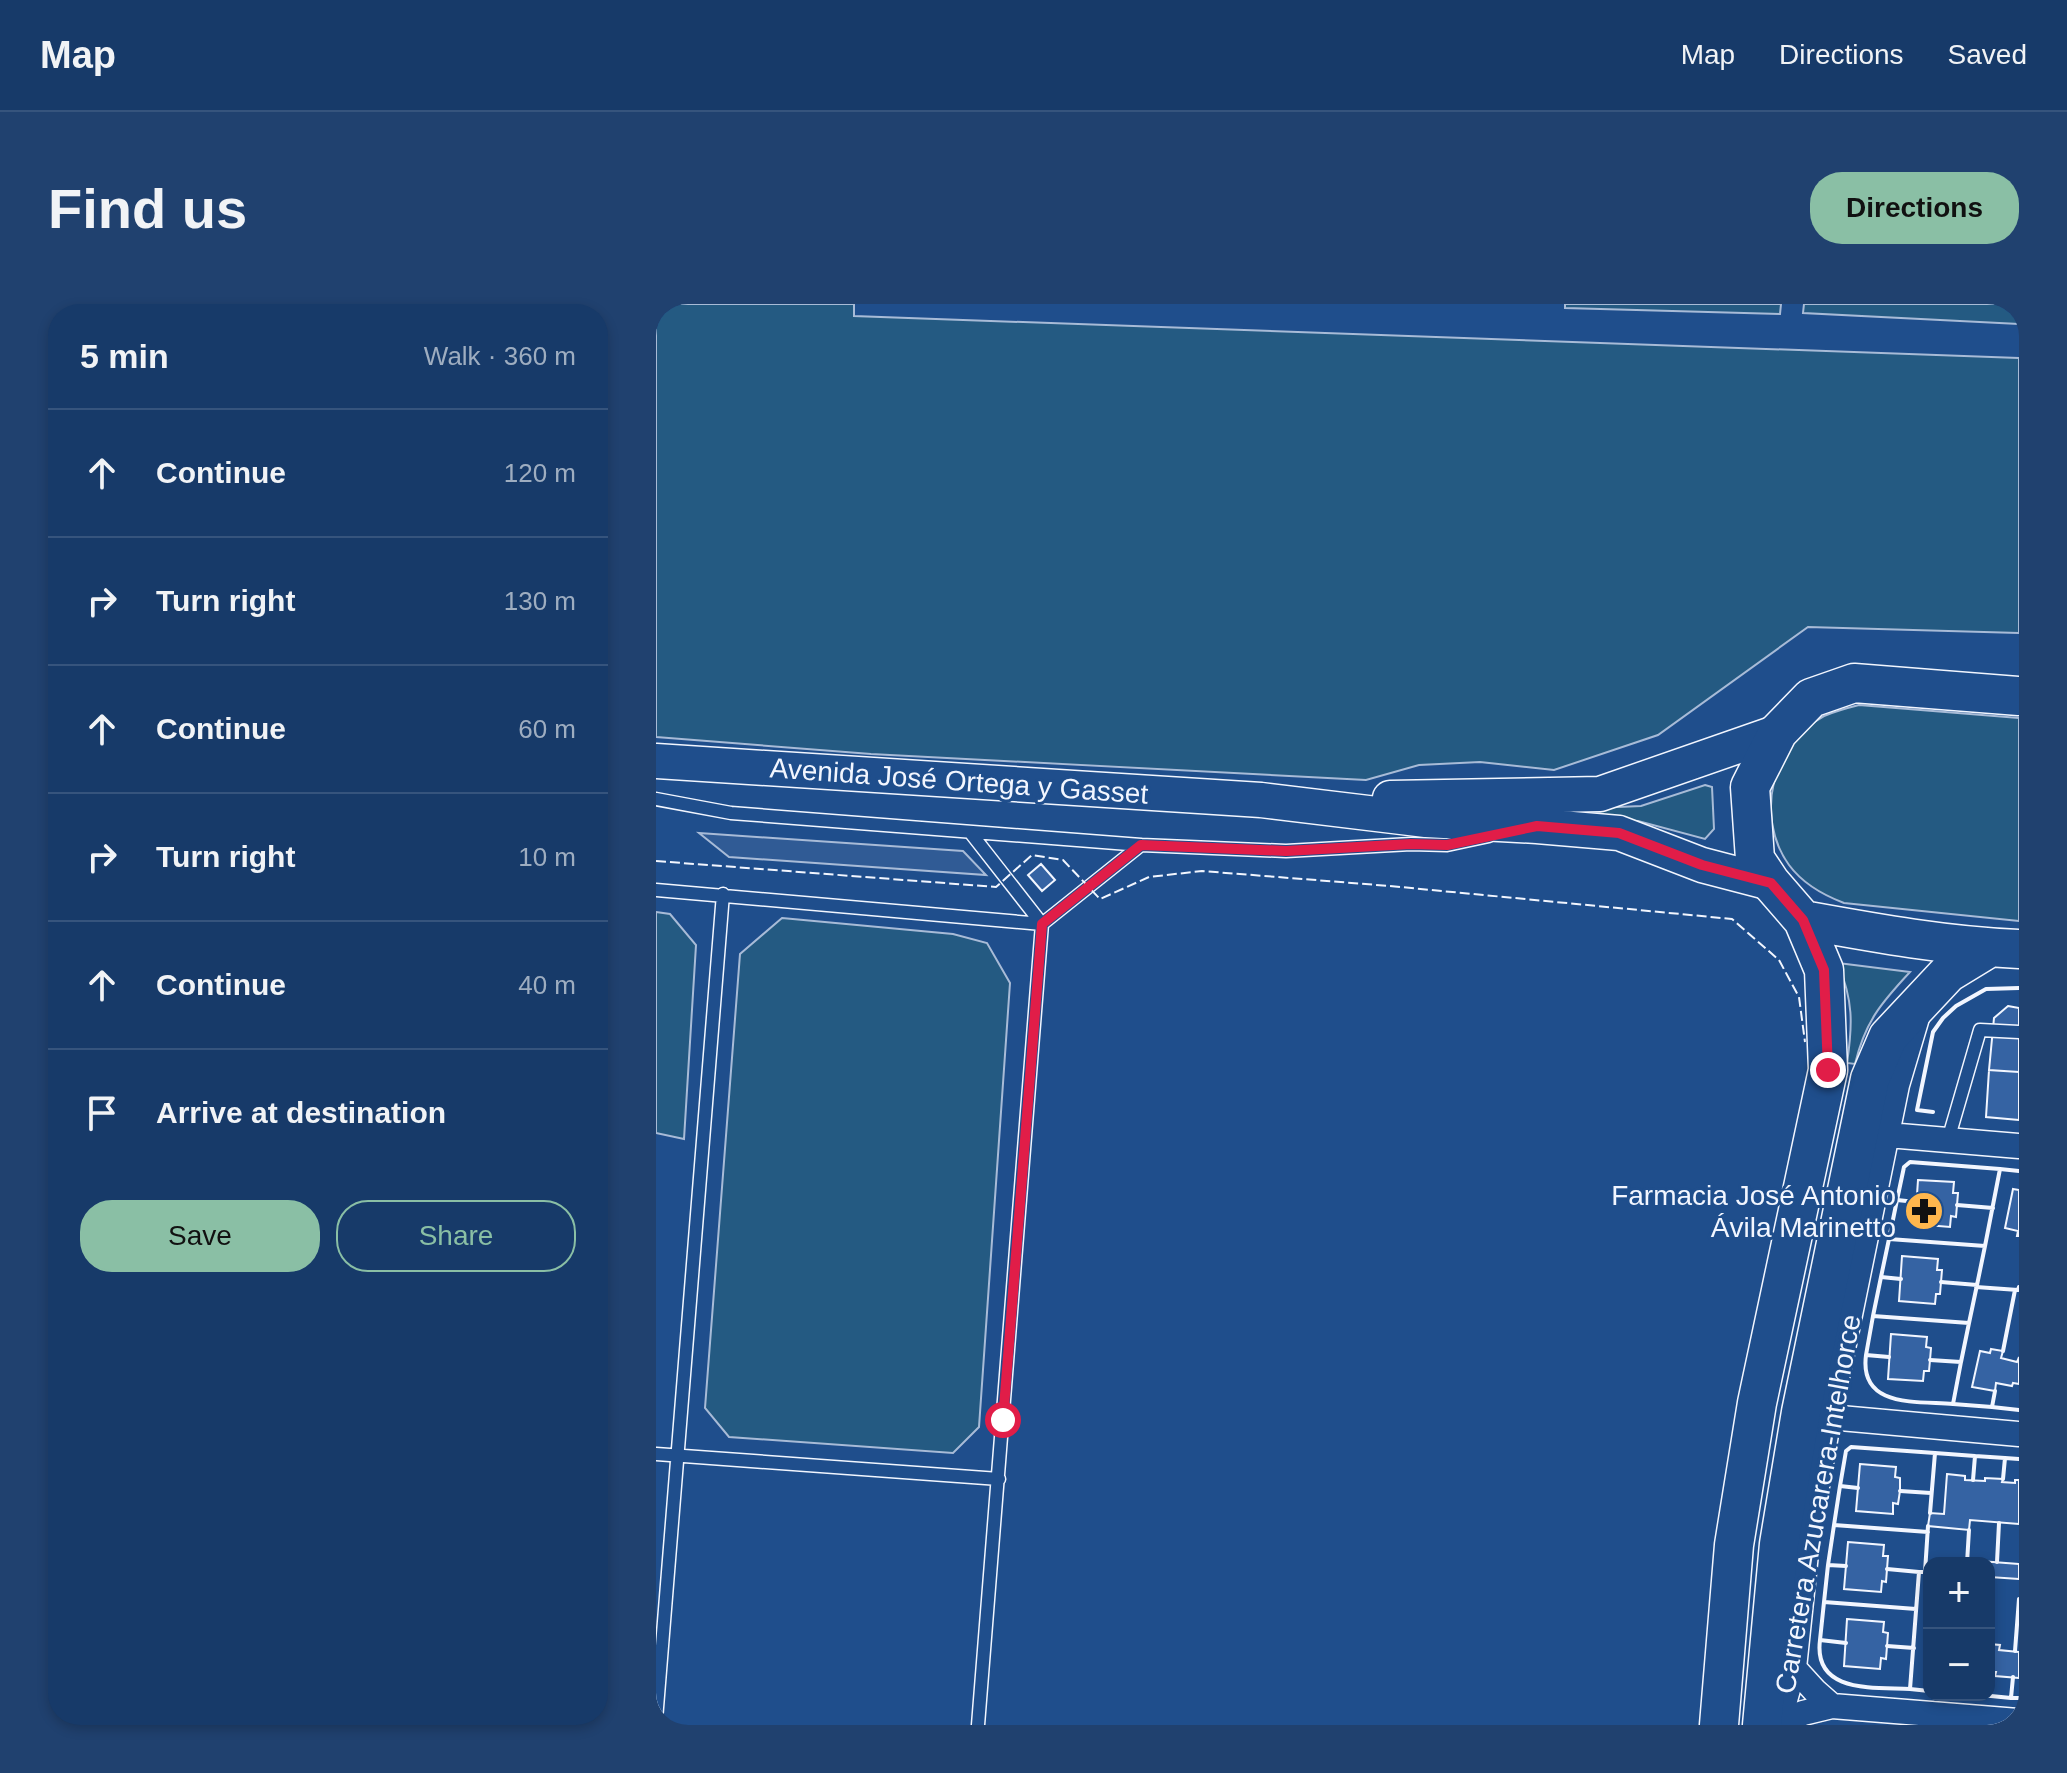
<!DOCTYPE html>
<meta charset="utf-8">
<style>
body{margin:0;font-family:Arial,sans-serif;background:#20416f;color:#f1f3f6}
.controls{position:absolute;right:24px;bottom:24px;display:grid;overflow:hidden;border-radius:16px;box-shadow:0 4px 12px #0003}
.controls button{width:72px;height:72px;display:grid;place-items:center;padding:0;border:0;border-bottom:2px solid #36547d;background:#173a69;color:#f1f3f6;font:40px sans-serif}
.stop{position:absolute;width:24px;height:24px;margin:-18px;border:6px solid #e11d48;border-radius:50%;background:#fff}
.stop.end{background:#e11d48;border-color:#fff;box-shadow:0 2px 8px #0008}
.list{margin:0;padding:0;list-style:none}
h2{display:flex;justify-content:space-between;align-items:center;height:104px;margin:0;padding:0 32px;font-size:34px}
h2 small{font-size:26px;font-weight:400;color:#9eadc0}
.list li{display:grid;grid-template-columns:52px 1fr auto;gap:24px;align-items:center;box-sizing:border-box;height:128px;padding:0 32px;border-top:2px solid #36547d}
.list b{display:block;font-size:30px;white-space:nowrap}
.list em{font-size:26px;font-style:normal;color:#9eadc0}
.actions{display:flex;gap:16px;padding:24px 32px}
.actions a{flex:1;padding:18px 0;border:2px solid #8abfa5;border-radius:32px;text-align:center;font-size:28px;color:#8abfa5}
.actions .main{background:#8abfa5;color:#111}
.icon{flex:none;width:44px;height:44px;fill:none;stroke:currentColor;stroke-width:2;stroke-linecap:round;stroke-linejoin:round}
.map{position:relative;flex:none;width:1363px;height:1421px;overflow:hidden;border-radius:32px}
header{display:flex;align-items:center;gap:48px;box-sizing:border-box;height:112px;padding:0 40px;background:#173a69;border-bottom:2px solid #36547d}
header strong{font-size:38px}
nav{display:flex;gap:44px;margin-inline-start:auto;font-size:28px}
.intro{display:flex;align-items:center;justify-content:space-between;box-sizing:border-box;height:192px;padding:0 48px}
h1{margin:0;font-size:56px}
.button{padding:20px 36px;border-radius:32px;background:#8abfa5;color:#111;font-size:28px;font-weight:700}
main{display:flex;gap:48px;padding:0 48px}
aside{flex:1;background:#173a69;border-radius:32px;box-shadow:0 4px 12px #0003}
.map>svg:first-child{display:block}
.green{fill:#245a82;stroke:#a8bbd7;stroke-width:2}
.parking{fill:#305b95;stroke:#a8bbd7;stroke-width:2}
.building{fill:#3563a3;stroke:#f2f6ff;stroke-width:2}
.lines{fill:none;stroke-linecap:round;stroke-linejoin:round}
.service-casing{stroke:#f2f6ff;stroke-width:15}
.minor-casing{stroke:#f2f6ff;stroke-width:27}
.secondary-casing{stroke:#f2f6ff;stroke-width:37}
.primary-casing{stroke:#f2f6ff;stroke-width:41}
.service{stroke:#1f4e8c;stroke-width:12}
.minor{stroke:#1f4e8c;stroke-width:24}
.secondary{stroke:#1f4e8c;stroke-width:34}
.primary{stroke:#1f4e8c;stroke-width:38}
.fence{stroke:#f2f6ff;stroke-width:2;stroke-dasharray:10 4;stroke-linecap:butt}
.wall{stroke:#f2f6ff;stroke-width:4}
.route{stroke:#e11d48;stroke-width:10}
.labels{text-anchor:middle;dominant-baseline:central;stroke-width:6;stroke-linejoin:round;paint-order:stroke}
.street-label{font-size:28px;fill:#f2f6ff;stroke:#1f4e8c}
.poi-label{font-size:28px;fill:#f2f6ff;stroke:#1f4e8c;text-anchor:end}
</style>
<header>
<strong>Map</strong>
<nav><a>Map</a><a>Directions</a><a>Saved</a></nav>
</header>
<div class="intro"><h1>Find us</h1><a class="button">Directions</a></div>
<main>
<aside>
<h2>5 min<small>Walk · 360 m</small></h2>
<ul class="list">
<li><svg class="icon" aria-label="ahead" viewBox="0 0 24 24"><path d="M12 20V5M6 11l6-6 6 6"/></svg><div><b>Continue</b></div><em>120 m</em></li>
<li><svg class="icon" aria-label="right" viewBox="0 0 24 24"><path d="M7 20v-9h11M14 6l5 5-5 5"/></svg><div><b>Turn right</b></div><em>130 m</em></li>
<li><svg class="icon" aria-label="ahead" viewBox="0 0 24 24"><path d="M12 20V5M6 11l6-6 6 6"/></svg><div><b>Continue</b></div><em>60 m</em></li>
<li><svg class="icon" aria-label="right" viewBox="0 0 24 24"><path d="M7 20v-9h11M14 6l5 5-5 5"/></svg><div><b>Turn right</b></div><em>10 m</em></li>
<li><svg class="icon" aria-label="ahead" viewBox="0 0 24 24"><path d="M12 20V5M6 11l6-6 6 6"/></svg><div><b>Continue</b></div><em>40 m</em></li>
<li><svg class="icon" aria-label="arrive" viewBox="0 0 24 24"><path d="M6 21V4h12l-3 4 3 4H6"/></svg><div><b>Arrive at destination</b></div></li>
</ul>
<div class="actions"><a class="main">Save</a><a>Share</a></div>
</aside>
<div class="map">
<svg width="1363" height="1421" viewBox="0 0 1363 1421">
<rect width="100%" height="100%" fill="#1f4e8c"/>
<path class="green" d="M0 0H198V12L1363 54V329L1152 323 1002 431 898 466 824 458 763 461 710 476 215 450 0 433Z
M909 0H1125L1124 10 909 4Z
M1148 0H1363V20L1147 9Z
M1203 401 1363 414V617L1188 599C1167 591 1147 580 1133 561 1098 512 1116 440 1168 412 1180 407 1191 404 1203 401Z
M1049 481 1056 483 1058 525 1049 535 982 517 915 514 804 504 916 505 985 502Z
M0 608 14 610 40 641 28 835 0 829Z
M126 614 297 630 331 639 354 679 323 1123 297 1149 73 1133 49 1104 84 650Z
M1182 659 1254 668C1225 699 1209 718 1199 760L1191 759C1197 719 1197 697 1182 659Z"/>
<path class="parking" d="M43 529 307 547 330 571 73 553Z"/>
<path class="building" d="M385 560 399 576 386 587 372 571Z
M1352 702 1363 704V768L1333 766 1338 714Z
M1333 766 1363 768V816L1330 813Z
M1262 876 1298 878 1297 889H1302L1300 913 1295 912 1294 923 1259 920Z
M1357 885 1363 886V932H1361L1362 927 1349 924Z
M1246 952 1282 955 1281 966H1286L1284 990H1280L1279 1000 1243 997Z
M1235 1030 1271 1033 1270 1043 1275 1044 1274 1056 1273 1067H1268L1267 1077 1232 1075Z
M1335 1045 1347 1047 1345 1054 1361 1058 1363 1053V1080L1357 1079 1356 1082 1340 1079 1339 1087 1316 1083 1324 1047 1334 1049Z
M1204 1160 1240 1163 1239 1173 1244 1174V1187L1242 1200 1237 1199V1210L1200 1207Z
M1291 1170 1309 1172V1176L1329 1177V1174L1347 1175 1346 1178 1359 1179V1176H1363V1220L1314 1216 1313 1226 1272 1222 1274 1209 1288 1210Z
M1192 1238 1228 1241 1227 1252H1232L1230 1278 1226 1277 1225 1288 1188 1285Z
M1324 1257 1363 1260V1275L1334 1273 1333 1283V1259H1323Z
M1191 1315 1228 1318 1227 1328 1232 1329 1230 1355 1225 1354 1224 1365 1188 1362Z
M1333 1340 1344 1341 1343 1346 1363 1348V1374L1339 1372 1340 1368H1333Z"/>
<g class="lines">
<defs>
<path id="service" d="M0 495 75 509 485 541 630 547 755 540 791 541 833 532
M314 528 386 620 485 541
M0 586 386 620 322 1421
M1292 836 1324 726 1363 728
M0 1150 343 1175
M0 1416 67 590"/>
<path id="minor" d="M1232 831 1363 842
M1173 1113 1363 1130
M1138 1364 1159 1387 1176 1402
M1122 1421 1138 1364 1151 1240 1173 1113 1241 781 1263 707
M1124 1421 1147 1409 1176 1402 1363 1417"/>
<path id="secondary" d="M0 457 605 496 770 516 881 522 963 529 1046 561 1115 579
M734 494 944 490 1122 428"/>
<path id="primary" d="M1147 616C1219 629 1290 642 1363 645
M1063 1421 1078 1241 1101 1099 1172 766 1168 666 1147 616 1115 579 1099 555 1094 483 1122 428 1155 394 1198 379 1363 392
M1106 1421 1123 1240 1145 1108 1214 775 1232 733 1292 669 1333 644"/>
</defs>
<use href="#service" class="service-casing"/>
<use href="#minor" class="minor-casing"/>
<use href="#secondary" class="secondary-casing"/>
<use href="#primary" class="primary-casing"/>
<use href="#service" class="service"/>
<use href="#minor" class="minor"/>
<use href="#secondary" class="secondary"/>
<use href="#primary" class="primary"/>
<path class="fence" d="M0 557 340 583 376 551 407 556 444 595 493 573 546 567 734 582 1076 615 1123 656 1143 693 1149 738"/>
<path class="wall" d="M1277 808 1261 806 1277 728 1287 714 1300 702 1330 685 1363 684
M1344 865 1363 867
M1241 896 1248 863 1254 858 1344 865 1329 942 1233 935 1241 896 1260 898
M1301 901 1337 904
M1225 973 1233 935
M1245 975 1225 973 1217 1012 1313 1019 1321 981
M1285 978 1321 981 1329 942
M1320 983 1362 986 1363 983
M1217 1012 1210 1051 1233 1053
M1347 1047 1359 986
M1210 1051C1203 1104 1260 1097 1297 1100L1305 1058 1274 1056
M1305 1058 1313 1019
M1297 1100 1336 1103 1339 1087
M1336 1103 1363 1106
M1319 1152 1349 1154 1347 1175
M1349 1154 1363 1155
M1184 1182 1178 1221 1272 1228
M1202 1184 1184 1182 1190 1147 1195 1143 1279 1149
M1244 1187 1275 1189
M1274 1209 1279 1149 1319 1152 1317 1176
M1272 1222 1269 1268 1273 1269
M1341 1258 1343 1219
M1311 1259 1313 1226
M1172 1261 1178 1221
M1190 1262 1172 1261 1168 1298 1260 1305
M1231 1265 1263 1268
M1269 1268H1263L1254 1385 1273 1387
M1168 1298 1164 1336 1190 1339
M1164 1336C1157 1390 1219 1383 1254 1385
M1231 1342 1258 1344
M1359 1347 1363 1295
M1357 1373 1355 1394H1363
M1325 1391 1355 1394"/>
</g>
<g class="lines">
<path class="route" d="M347 1116 386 620 485 541 630 547 755 540 791 541 881 522 963 529 1046 561 1115 579 1147 616 1168 666 1172 766"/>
</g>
<defs>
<symbol id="pharmacy-disc" viewBox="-11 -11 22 22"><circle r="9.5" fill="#ffb74d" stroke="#1f4e8c"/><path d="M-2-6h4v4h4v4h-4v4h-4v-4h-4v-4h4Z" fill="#111"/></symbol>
</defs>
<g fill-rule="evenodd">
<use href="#pharmacy-disc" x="1246" y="885" width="44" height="44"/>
</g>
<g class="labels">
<g class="street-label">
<text transform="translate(303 477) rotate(4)">Avenida José Ortega y Gasset</text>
<text transform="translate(1162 1200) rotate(-80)">Carretera Azucarera-Intelhorce</text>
</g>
<g class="poi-label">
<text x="1240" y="891">Farmacia José Antonio<tspan x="1240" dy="32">Ávila Marinetto</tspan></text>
</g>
</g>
</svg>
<div class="controls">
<button>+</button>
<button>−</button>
</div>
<div class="stop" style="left:347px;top:1116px"></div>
<div class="stop end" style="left:1172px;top:766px"></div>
</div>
</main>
